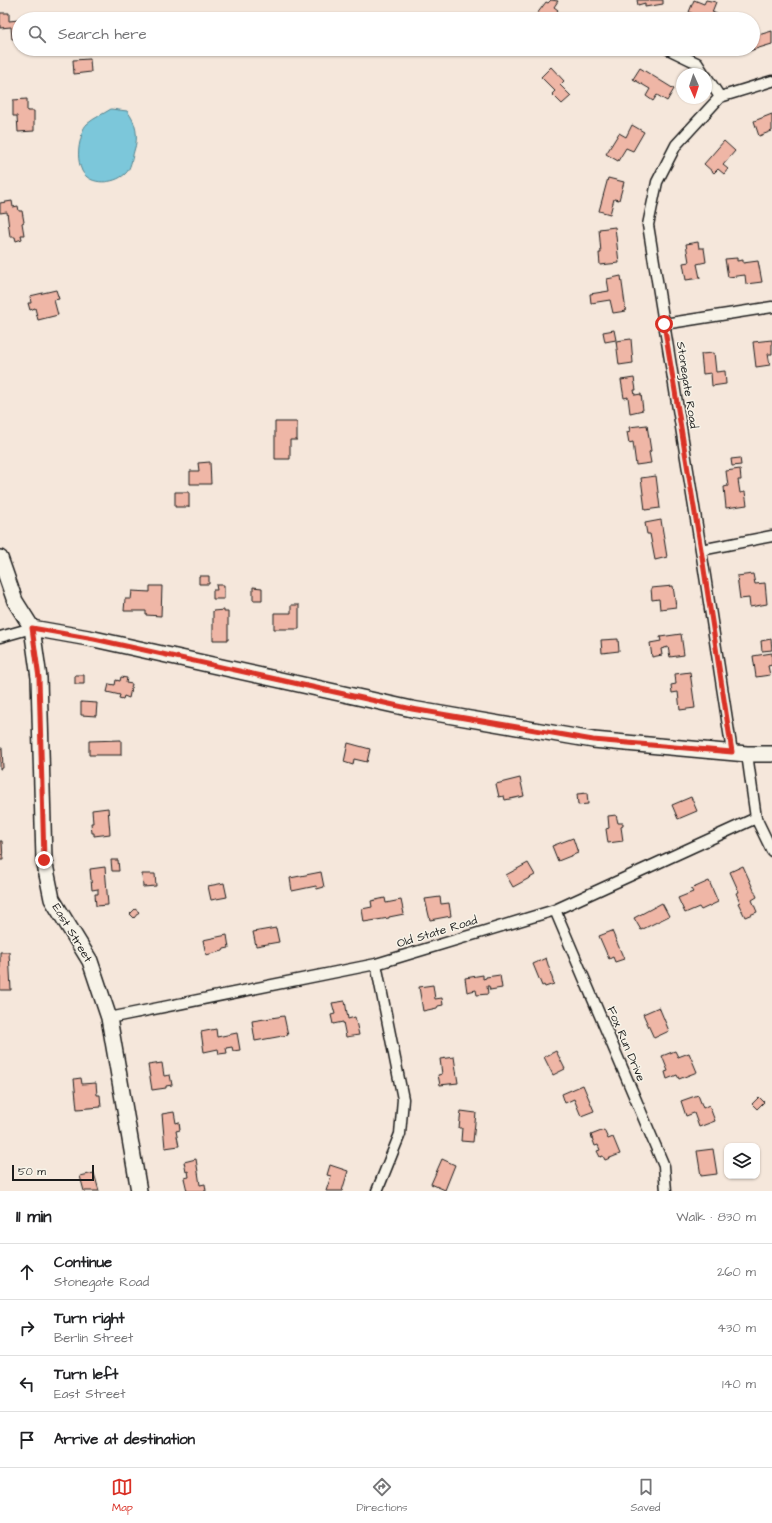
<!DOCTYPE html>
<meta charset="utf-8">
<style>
body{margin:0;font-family:"Architects Daughter",sans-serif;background:#f2f2f2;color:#202124}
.controls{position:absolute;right:12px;bottom:12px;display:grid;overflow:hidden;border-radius:8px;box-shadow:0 1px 3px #0004}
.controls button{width:36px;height:36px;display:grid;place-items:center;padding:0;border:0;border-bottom:1px solid #e0e0e0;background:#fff;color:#202124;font:20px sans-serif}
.compass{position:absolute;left:676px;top:68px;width:36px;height:36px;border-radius:50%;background:#fff;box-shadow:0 1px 3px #0004;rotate:177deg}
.scale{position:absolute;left:12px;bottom:10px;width:82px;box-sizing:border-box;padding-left:4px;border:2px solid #1c1c1c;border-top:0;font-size:11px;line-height:14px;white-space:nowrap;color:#1c1c1c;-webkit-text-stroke:3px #f7f3e8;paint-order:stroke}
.stop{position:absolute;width:12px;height:12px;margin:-9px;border:3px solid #d93025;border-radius:50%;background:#fff}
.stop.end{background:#d93025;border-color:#fff;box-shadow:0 1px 4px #0008}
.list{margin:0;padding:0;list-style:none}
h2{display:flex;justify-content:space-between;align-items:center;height:52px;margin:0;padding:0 16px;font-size:17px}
h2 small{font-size:13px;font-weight:400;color:#757577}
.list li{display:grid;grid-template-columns:26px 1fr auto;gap:12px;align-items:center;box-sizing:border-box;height:56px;padding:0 16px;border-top:1px solid #e0e0e0}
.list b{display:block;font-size:15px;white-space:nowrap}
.list p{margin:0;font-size:13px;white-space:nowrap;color:#757577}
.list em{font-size:13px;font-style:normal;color:#757577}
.icon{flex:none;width:22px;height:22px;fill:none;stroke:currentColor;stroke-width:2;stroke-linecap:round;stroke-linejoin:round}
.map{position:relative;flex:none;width:772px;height:1191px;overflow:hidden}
.search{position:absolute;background:#fff;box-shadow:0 1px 3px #0004;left:12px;right:12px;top:12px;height:44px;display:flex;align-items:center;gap:10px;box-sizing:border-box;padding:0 14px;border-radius:22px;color:#757577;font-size:15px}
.sheet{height:276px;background:#fff}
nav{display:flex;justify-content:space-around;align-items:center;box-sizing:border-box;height:56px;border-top:1px solid #e0e0e0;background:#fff;font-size:11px;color:#757577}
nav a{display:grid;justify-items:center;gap:2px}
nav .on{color:#d93025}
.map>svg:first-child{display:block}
.water{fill:#7bc7da;stroke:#55838e}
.building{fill:#efb6a6;stroke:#1c1c1c}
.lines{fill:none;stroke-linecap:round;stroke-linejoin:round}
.street-casing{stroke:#1c1c1c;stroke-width:13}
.secondary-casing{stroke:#1c1c1c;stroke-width:18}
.street{stroke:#f7f3e8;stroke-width:10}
.secondary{stroke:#f7f3e8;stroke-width:15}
.route{stroke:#d93025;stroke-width:5}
.labels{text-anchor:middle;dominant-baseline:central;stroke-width:3;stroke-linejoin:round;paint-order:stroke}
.street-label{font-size:12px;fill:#1c1c1c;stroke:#f7f3e8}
</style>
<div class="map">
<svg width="772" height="1191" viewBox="0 0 772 1191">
<rect width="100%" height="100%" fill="#f5e7db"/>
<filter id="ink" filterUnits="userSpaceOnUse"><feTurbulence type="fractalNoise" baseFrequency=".025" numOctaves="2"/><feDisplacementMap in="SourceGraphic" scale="8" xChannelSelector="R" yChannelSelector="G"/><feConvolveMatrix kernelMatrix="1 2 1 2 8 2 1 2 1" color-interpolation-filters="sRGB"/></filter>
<g filter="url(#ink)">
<path class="water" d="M111 109 127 111C136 122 139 137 134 151 132 158 131 169 125 174 114 184 90 186 82 171 77 160 78 148 81 138 82 133 83 128 87 124 94 118 103 114 111 109Z"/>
<path class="building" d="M551 0 558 1 554 7 558 10 552 19H533L546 2 548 3Z
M637 0H663V4L645 7V3L638 5Z
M694 0 704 4 706 0 716 2 712 12 729 19H706L689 12Z
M0 13H9V21L19 20V38L12 39 11 27 0 28Z
M753 30 755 36 772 31V44L749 51V49H753Z
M90 59 91 72 74 74 73 60Z
M551 67 564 81 560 85 571 96 562 104 552 94 555 91 541 77Z
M640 68 674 89 667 101 657 95 653 101 646 96 650 89 633 79Z
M27 99V111H34V131L18 132 17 116H13V100Z
M772 114V131L759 136 754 121Z
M632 125 644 132 633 151 626 148 618 161 606 154 619 133 626 137Z
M724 141 735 151 723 165 728 169 724 174 718 169 714 173 704 164Z
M608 178 624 182 619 200 614 199 610 214 599 211Z
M12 201 13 207 18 206 19 211H22L24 222 22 223 24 235H21L22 239 16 241 15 237H10L7 212 0 213V203Z
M615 227 619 263 600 265 599 253H601L599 229Z
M698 242 699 248H704L706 262 697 264 700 278 686 280 683 263 689 262 686 244Z
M737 258V261L743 260V263L758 261 762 282 746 284 745 275 728 277 725 259Z
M621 276 626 311 613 313 610 300 591 303 590 294 609 291 607 279Z
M56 290 59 299 54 300 58 315 38 320 35 308 30 310 28 303H31L30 296Z
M614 330 616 340 605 342 603 332Z
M631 339 633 363 619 365 616 341Z
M772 340V354H768L770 365 756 367 753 342Z
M714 353 716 372 725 371 726 384 712 386 711 373 703 374 701 354Z
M634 378 636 390H634L635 395 641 394 643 410 630 413 628 397 624 398 621 380Z
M275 422H297V440H290V459H275Z
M647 425 651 451 649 452 651 463 636 465 633 442 629 443 627 432 630 431 629 427Z
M740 458 741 465 732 466 731 459Z
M210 462 211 484H190V471H199L198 463Z
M740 469 741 480H738L740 493 745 492 747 505 726 508 724 487 728 486 726 471Z
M656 476 660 508 645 510 641 478Z
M175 492H189V507H175Z
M661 520 667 557 655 560 650 534H647L645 523Z
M753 574 755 584 765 583 767 604 750 607 749 598 740 599 737 576Z
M199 576H209V584H199Z
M216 585H224V599H213V590H217Z
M150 586H162L161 616 146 615V611H124L125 599H131L132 591 150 592Z
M673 586 676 607 660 609 659 599 652 600 651 588Z
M253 587 262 588V600H253Z
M291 605H299V629H274V613H291Z
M224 610V612H228V640H213V611Z
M681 634 684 655 670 657 668 647 661 649 662 655 652 657 650 643 661 641 660 637Z
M618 639 619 651 602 653 601 640Z
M771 639 772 650 762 651 761 641Z
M772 653V665L768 666 770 675 756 677 753 656Z
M690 672 695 708 680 710 678 692 672 693 671 685 676 684 675 674Z
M75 675H84V684H75Z
M121 677 127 678 126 683 132 684 129 698 124 696 123 699 119 698 120 695 107 692 109 684 115 685 116 680 120 681Z
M81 702 97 703 96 716 81 715Z
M121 740V755H89V741Z
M348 743 370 749 367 762 354 759 353 765 344 762Z
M0 748H2L3 768 0 769Z
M520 778 524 796 505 800 504 796 499 797 496 784Z
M587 793 588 804 578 805 577 794Z
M691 797 697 811 678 819 672 805Z
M108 808 110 834 94 836V833H92L91 823H93L92 810Z
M616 815 618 823H623V826L621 827 623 841 608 843 606 829 609 828 608 816Z
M573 838 578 853 558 861 552 846Z
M0 841H2L3 860H0Z
M111 860H118L119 871H112Z
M528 863 535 875 513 887 506 875Z
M743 866 757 897 752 900 757 912 745 917 738 903 740 902 736 893 739 892 730 872Z
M105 867 108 905 96 906 95 894H98V889L92 890 90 869Z
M321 872 324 887 317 889 316 886 292 891 290 878Z
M142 874H155L156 886 143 887Z
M709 881 718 902 701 910 699 907 685 913 678 898 693 892 691 889Z
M224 883 227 897 211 900 208 886Z
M440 897 441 904 449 903 451 916 430 920 425 899Z
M385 898 386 903 401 900 404 914 389 917V918L364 922 362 909 372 907 371 901Z
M662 903 669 916 641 930 634 918Z
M135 909 139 912 134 918 130 914Z
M276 928 279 942 256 946 253 932Z
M612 931 624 959 615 962 613 957 609 959 599 936Z
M227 935 229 948 224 949 223 951 206 955 203 940Z
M0 952H9L11 990H0Z
M546 958 554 984 545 987 544 985 542 986 533 964Z
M483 975V979L486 978V977L500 975 502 988 490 990 489 986H487L488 994 477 995 476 990 467 992 465 978Z
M433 985 435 999 442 998 443 1005 438 1006 437 1008 423 1011 419 987Z
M345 1001 348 1019 355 1017 359 1035 346 1037 343 1022 333 1024 331 1015 335 1014 332 1003Z
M659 1007 669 1031 654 1038 643 1014Z
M284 1016 288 1035 255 1041 252 1021Z
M216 1029 217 1037 237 1033 240 1050 233 1051 232 1047 226 1048 227 1053 219 1054 218 1049 204 1052 201 1032Z
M556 1051 565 1069 553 1075 544 1057Z
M675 1051 678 1057 689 1053 697 1072 679 1079 677 1075 667 1079 665 1072 668 1071 662 1056Z
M454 1057 458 1083 440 1085 438 1075 442 1074 440 1059Z
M162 1063 164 1076 170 1075 172 1085 166 1086V1088L152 1090 148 1065Z
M81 1078 82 1084 96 1083 97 1095H100L101 1107 77 1109 74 1079Z
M583 1085 594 1111 581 1116 574 1099 565 1103 562 1094Z
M698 1095 703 1108 709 1105 715 1121 699 1127 694 1113 686 1116 681 1101Z
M759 1097 764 1102 757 1109 752 1104Z
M461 1111 476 1113 473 1142 461 1141 462 1128H459Z
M174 1112 176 1123 179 1122 180 1130 176 1131 179 1146 165 1148 162 1114Z
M604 1130 608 1139 613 1137 620 1154 605 1160 603 1156 600 1157 597 1151 600 1150 598 1145 595 1146 591 1135Z
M713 1149 717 1174 701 1176 697 1151Z
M196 1159 200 1185 205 1184 206 1191H187L184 1178 189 1177 188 1171 186 1172 184 1162Z
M442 1159 455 1165 445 1190 431 1184Z
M330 1165 348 1171 342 1191H326L331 1176 327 1175Z
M94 1173 99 1191H84L80 1176Z"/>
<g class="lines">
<defs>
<path id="street" d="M668 49 697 63 704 74
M706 76 720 97
M664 324 772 307
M701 550 772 536
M0 637 32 628
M732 752 701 550 648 225 657 182 676 145 720 97 772 81
M747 754 756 818 772 851
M555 910 664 1166 666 1191
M376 964 403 1099 400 1134 377 1191
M109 1018 376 964 555 910 756 818"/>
<path id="secondary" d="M0 558 15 601 32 628 39 678 44 860 52 899 90 961 109 1018 139 1191
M32 628 94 639 412 709 593 740 747 754H772"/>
</defs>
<use href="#street" class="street-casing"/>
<use href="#secondary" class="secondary-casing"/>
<use href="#street" class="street"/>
<use href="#secondary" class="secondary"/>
</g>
</g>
<g class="lines" filter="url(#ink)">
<path class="route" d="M44 860 39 678 32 628 94 639 412 709 593 740 732 752 701 550 664 324"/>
</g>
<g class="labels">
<g class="street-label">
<text transform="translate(687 385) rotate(81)">Stonegate Road</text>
<text transform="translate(437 932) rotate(-17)">Old State Road</text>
<text transform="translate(72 933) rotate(59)">East Street</text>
<text transform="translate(626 1044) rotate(67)">Fox Run Drive</text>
</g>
</g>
</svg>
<div class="controls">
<button><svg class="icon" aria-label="layers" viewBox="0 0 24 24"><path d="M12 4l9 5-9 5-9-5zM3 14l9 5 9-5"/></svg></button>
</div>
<svg class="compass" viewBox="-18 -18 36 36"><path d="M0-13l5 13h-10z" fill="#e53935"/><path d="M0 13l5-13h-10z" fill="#757577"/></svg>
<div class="scale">50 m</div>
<div class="stop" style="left:664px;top:324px"></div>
<div class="stop end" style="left:44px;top:860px"></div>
<div class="search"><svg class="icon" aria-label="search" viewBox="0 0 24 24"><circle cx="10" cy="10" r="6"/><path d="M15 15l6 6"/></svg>Search here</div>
</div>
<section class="sheet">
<h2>11 min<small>Walk · 830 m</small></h2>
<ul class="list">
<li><svg class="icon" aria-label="ahead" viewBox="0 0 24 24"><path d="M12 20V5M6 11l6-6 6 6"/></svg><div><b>Continue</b><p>Stonegate Road</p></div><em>260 m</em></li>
<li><svg class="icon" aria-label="right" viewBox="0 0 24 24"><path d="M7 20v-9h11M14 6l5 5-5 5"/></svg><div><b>Turn right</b><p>Berlin Street</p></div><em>430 m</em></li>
<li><svg class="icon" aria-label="left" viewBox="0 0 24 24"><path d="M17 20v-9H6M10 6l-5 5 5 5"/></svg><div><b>Turn left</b><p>East Street</p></div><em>140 m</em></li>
<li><svg class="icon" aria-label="arrive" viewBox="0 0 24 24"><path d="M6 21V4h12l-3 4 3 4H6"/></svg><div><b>Arrive at destination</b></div></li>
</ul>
</section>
<nav>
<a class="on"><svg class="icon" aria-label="map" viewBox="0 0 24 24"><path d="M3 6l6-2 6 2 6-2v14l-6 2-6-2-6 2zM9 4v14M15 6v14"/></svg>Map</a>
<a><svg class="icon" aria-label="directions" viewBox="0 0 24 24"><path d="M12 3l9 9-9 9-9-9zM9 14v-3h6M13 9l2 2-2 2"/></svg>Directions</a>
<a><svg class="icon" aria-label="saved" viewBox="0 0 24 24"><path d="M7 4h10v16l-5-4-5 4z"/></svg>Saved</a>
</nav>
